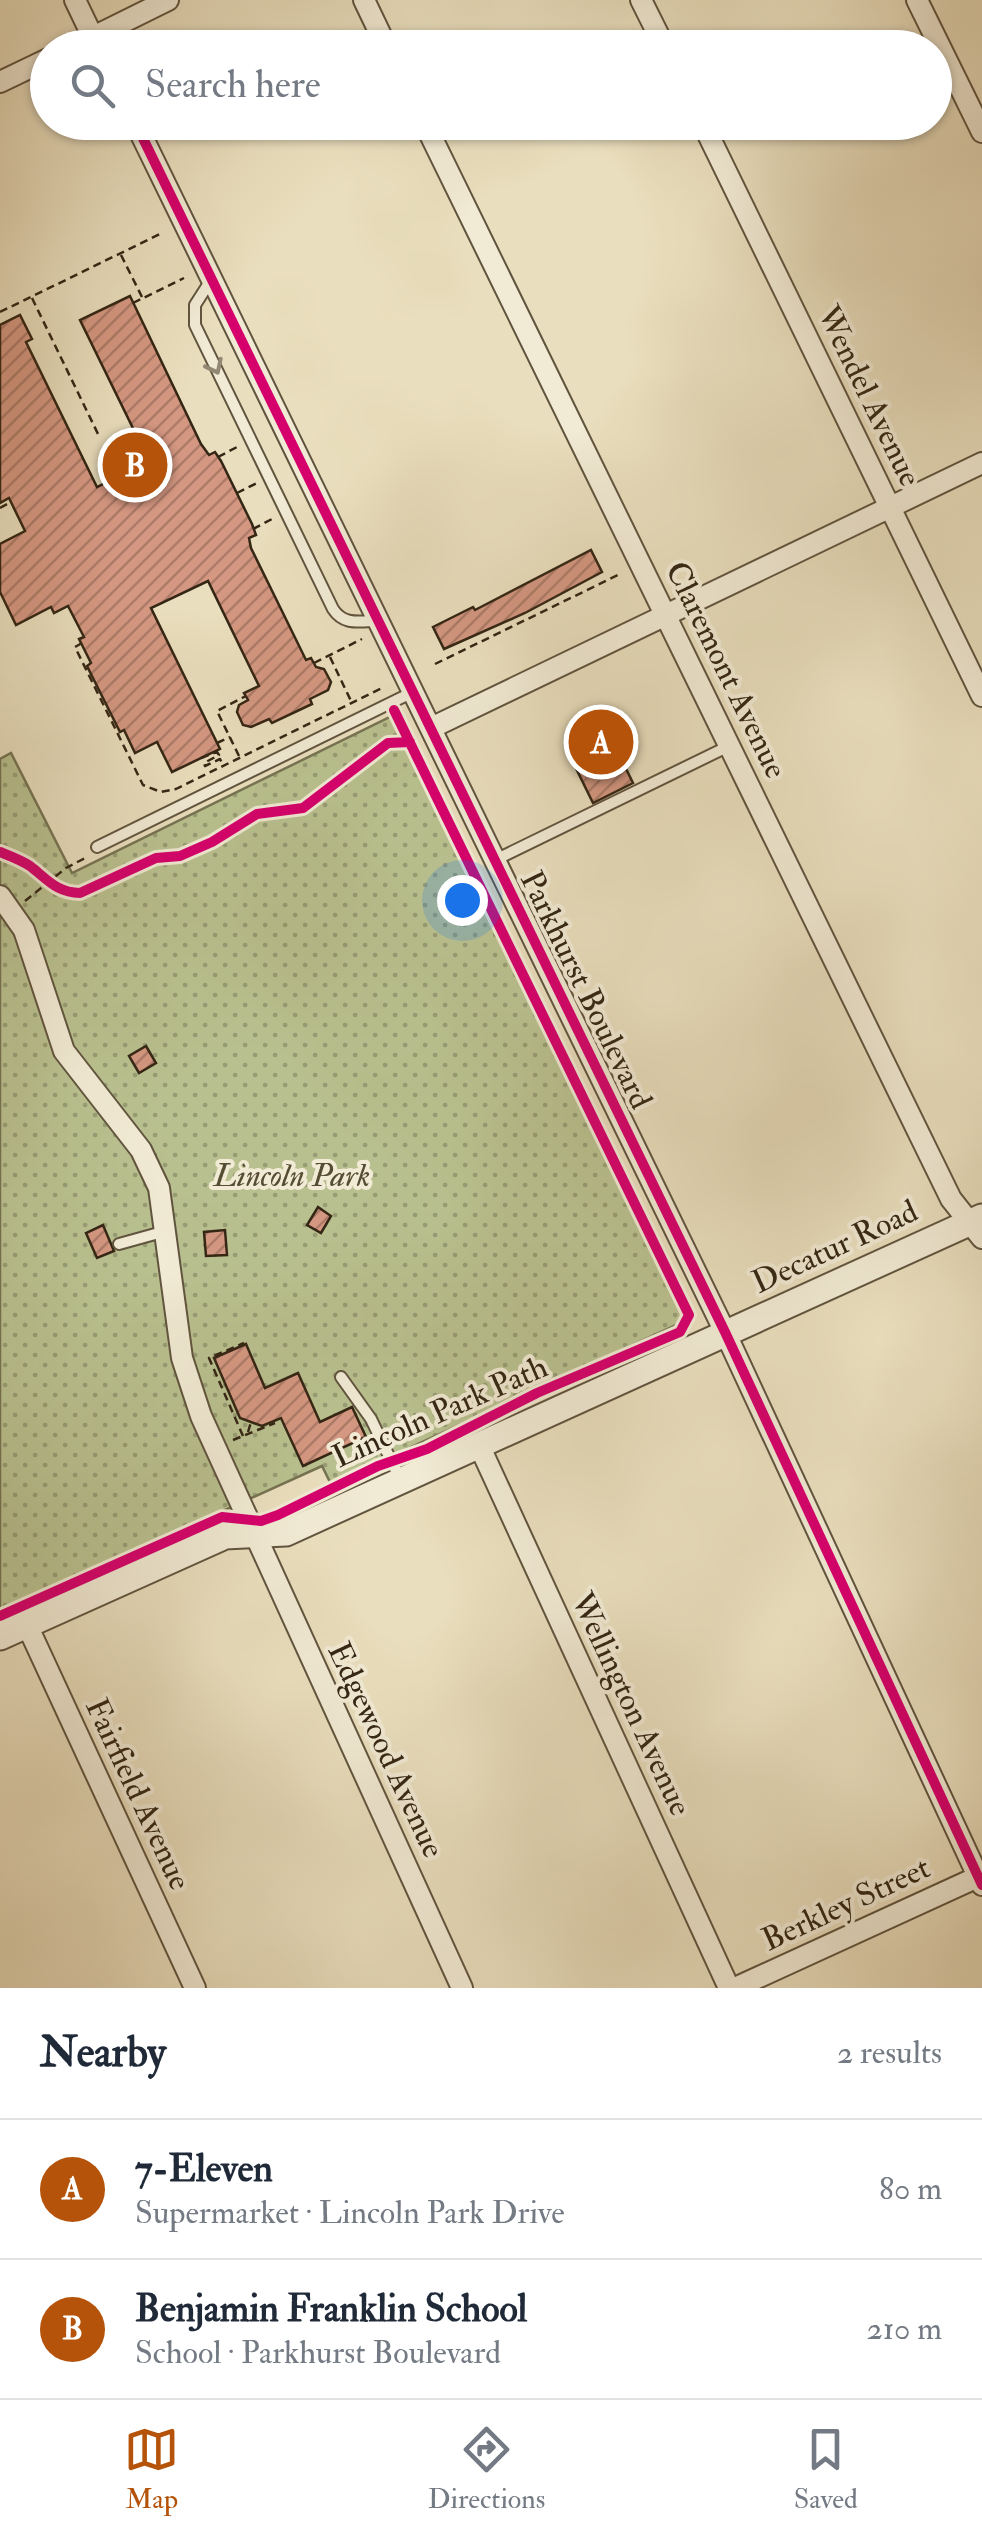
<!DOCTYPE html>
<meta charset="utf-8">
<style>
body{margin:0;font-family:"IM FELL Double Pica",serif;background:#f6f6f7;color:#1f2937}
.you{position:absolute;left:462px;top:900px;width:35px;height:35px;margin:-25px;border:8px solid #fff;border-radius:50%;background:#1a73e8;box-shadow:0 0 0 15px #1a73e833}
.badge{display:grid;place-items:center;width:65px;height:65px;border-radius:50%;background:#b45309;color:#fff;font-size:32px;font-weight:700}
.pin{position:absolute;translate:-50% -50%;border:5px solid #fff;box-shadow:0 2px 10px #0006}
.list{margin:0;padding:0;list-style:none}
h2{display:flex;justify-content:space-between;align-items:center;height:130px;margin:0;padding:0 40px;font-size:42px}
h2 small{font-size:32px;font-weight:400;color:#747a83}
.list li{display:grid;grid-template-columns:65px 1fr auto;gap:30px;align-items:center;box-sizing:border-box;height:140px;padding:0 40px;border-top:2px solid #e0e1e3}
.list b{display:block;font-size:38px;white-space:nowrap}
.list p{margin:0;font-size:32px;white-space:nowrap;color:#747a83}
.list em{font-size:32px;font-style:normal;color:#747a83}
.icon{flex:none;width:55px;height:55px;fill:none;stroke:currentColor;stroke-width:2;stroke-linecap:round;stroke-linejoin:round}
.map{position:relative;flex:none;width:982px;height:1988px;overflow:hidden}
.search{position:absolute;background:#fff;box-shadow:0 2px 8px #0004;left:30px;right:30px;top:30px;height:110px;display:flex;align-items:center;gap:25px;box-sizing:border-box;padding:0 35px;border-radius:55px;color:#747a83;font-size:38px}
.sheet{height:410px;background:#fff}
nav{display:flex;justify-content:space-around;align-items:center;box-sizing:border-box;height:140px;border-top:2px solid #e0e1e3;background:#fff;font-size:28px;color:#747a83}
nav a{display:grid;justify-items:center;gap:5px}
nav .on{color:#b45309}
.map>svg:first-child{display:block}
.park{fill:url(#park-dots);stroke:#767352;stroke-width:2.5}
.building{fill:url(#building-hatch);stroke:#342614;stroke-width:2.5}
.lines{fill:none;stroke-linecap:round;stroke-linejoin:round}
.service-casing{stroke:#61543e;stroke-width:14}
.minor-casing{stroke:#61543e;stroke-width:24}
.tertiary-casing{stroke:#61543e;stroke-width:29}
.path{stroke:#342614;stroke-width:2.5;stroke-dasharray:8 5;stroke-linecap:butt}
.service{stroke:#f1ead4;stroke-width:10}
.minor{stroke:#f1ead4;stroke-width:20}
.tertiary{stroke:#f1ead4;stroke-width:25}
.cycleway-casing{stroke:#f1ead4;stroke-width:16}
.cycleway{stroke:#d6006c;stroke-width:10}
.oneway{stroke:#928874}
.labels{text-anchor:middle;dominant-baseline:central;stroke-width:8;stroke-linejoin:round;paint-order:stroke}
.street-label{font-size:32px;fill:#342614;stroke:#f1ead4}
.park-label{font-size:32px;font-style:italic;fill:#554c33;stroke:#f1ead4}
</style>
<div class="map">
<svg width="982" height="1988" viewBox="0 0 982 1988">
<defs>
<pattern id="park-dots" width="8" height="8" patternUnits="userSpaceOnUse" patternTransform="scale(2.5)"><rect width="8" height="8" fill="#b9c08f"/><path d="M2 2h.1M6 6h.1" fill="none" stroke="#979c74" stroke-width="1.8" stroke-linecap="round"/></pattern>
<pattern id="building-hatch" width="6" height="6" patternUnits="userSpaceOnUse" patternTransform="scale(2.5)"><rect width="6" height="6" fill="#d49781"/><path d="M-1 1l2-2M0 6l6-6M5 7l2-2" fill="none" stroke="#ad7b68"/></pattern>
</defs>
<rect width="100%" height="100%" fill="#e9debd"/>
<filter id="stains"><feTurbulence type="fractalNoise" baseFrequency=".002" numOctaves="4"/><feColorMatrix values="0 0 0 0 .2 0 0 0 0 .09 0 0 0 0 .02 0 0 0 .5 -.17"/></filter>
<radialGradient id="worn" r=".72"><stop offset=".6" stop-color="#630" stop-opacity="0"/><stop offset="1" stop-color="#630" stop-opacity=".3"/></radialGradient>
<path class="park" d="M394 715 685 1321 331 1484 322 1466 0 1612V759L11 753 72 873Z"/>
<path class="building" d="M130 296 201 444 209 455 215 452 221 461 252 524 256 535 249 538 251 548 306 660 311 658 316 667 324 669 331 682 328 690 310 699 312 704 272 723 269 719 251 727 243 725 237 712 239 705 248 700 244 693 259 686 208 581 151 608 220 749 172 772 157 742 135 753 124 730 120 732 87 666 91 663 79 639 84 637 68 606 54 613 51 607 16 625 0 592V544L25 531 9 498 0 503V325L20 315 32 339 26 342 97 487 149 461 80 320Z
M591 550 602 572 525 613 444 649 433 627 473 607 475 610Z
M609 734 633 783 593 803 569 754Z
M146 1046 156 1063 139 1073 129 1056Z
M318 1207 331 1216 321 1233 307 1225Z
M103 1225 114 1251 97 1258 86 1233Z
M225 1230 227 1255 206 1256 204 1232Z
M246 1344 265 1388 298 1373 320 1422 352 1407 366 1437 303 1466 281 1418 262 1426 240 1418 214 1358Z"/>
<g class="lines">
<defs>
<path id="service" d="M211 280 195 305V325L333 609C344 626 360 621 378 621
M97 847 413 692
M495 860 729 746
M119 1244 166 1231
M341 1377 371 1419 401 1481"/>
<path id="minor" d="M75 0 98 48
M364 0 387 48
M641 0 665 48
M917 0 982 132
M71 48 168 0
M0 82 48 59
M135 122 725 1332 982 1885
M424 122 951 1199 982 1238
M702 122 982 696
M431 728 982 463
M0 896 24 930 64 1051 141 1150 159 1188 182 1358 201 1416 462 1988
M479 1445 729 1988
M27 1625 195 1988
M735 1988 982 1875"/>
<path id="tertiary" d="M0 1637 225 1536 286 1533 982 1217"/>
</defs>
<use href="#service" class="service-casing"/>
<use href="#minor" class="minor-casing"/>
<use href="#tertiary" class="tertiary-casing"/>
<path class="path" d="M121 255 142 297
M32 298 99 436
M133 303 184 278
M0 312 162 233
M218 457 239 446
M237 493 257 483
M0 508 11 502
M253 529 274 518
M82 643 75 647 143 785 161 792 176 789 384 687
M330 657 352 703
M314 663 362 639
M435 664 620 574
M217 743 230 737
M239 756 217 711 246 696
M201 758 217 752 219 755 204 763 205 766 220 759 223 765
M25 901 66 868 87 857
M248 1432 251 1422
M243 1436 209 1358 244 1343
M233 1440 275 1423"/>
<use href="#service" class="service"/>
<use href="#minor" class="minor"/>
<use href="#tertiary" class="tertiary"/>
<defs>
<path id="cycleway" d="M135 122 725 1332 982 1885
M0 852C10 856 21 860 30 866 47 879 57 893 80 893L156 858 180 856 212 842 257 814 303 808 388 743 410 742
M0 1616 222 1517 261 1521 278 1515 378 1466 427 1449 537 1393 680 1332 689 1315 394 710"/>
</defs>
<use href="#cycleway" class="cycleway-casing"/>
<use href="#cycleway" class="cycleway"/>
</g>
<defs><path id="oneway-chevron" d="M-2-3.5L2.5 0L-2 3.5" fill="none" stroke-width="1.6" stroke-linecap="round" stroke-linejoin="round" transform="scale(2.5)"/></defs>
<use class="oneway" href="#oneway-chevron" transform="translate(215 367) rotate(64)"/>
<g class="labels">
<g class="street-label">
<text transform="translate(869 396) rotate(64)">Wendel Avenue</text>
<text transform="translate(726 670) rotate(64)">Claremont Avenue</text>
<text transform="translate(586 990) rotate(64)">Parkhurst Boulevard</text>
<text transform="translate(835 1247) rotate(-25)">Decatur Road</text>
<text transform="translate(440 1412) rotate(-24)">Lincoln Park Path</text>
<text transform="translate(631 1704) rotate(65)">Wellington Avenue</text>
<text transform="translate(386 1750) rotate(65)">Edgewood Avenue</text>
<text transform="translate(138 1794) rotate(65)">Fairfield Avenue</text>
<text transform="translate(846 1904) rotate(-25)">Berkley Street</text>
</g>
<g class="park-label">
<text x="292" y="1176">Lincoln Park</text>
</g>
</g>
<rect width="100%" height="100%" filter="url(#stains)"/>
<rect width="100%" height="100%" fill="url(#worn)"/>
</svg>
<div class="you"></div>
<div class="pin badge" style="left:601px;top:742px">A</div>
<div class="pin badge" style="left:135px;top:465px">B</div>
<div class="search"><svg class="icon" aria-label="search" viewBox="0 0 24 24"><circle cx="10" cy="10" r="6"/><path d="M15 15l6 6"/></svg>Search here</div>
</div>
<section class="sheet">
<h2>Nearby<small>2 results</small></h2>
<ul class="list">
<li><span class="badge">A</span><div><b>7-Eleven</b><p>Supermarket · Lincoln Park Drive</p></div><em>80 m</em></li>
<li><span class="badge">B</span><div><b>Benjamin Franklin School</b><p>School · Parkhurst Boulevard</p></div><em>210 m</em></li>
</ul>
</section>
<nav>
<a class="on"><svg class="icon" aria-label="map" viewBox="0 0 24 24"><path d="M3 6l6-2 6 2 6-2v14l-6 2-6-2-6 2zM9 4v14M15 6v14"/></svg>Map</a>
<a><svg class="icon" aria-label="directions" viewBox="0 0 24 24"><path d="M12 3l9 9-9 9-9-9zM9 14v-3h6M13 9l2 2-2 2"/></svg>Directions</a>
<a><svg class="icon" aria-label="saved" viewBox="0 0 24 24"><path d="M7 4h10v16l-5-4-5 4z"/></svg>Saved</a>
</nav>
